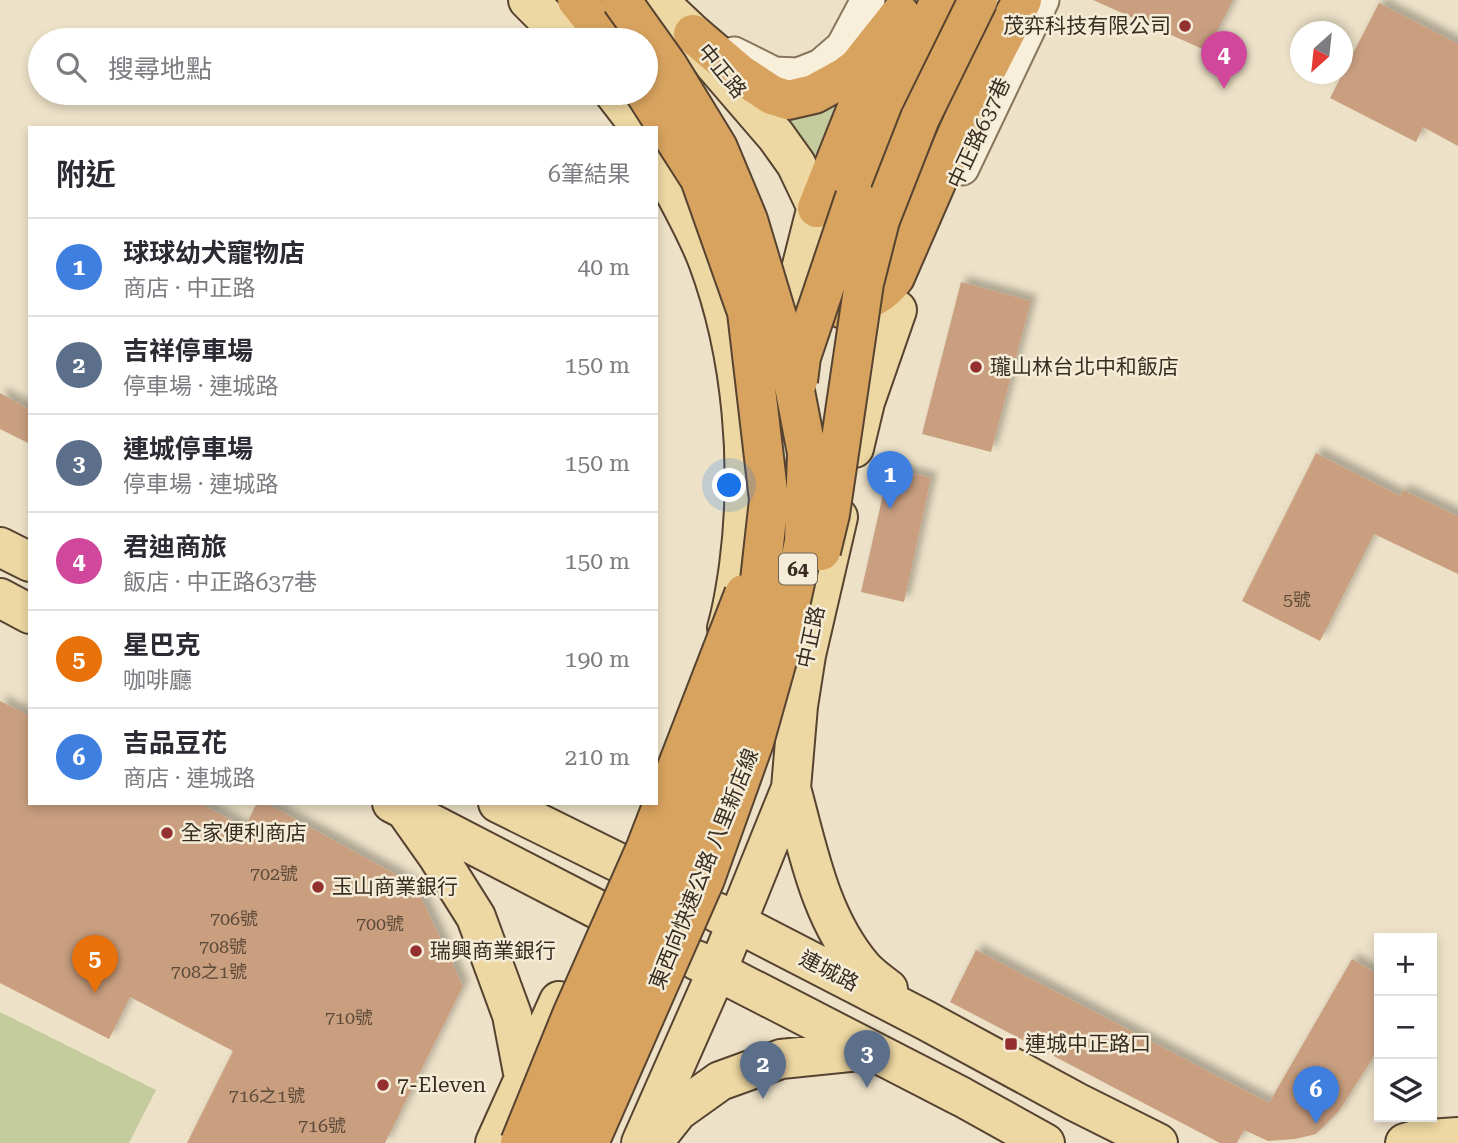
<!DOCTYPE html>
<html lang="zh-TW">
<meta charset="utf-8">
<style>
body{margin:0;font-family:"Roboto Serif","Noto Sans TC",serif;background:#f2f2f3;color:#2b2b33}
.controls{position:absolute;right:21px;bottom:21px;display:grid;overflow:hidden;border-radius:0px;box-shadow:0 4px 10px #0003}
.controls button{width:63px;height:63px;display:grid;place-items:center;padding:0;border:0;border-bottom:2px solid #e1e1e2;background:#fff;color:#2b2b33;font:35px sans-serif}
.compass{position:absolute;left:1290px;top:21px;width:63px;height:63px;border-radius:50%;background:#fff;box-shadow:0 4px 10px #0003;rotate:207deg}
.you{position:absolute;left:730px;top:486px;width:24px;height:24px;margin:-18px;border:5px solid #fff;border-radius:50%;background:#1a73e8;box-shadow:0 0 0 10px #1a73e833}
.badge{display:grid;place-items:center;width:46px;height:46px;border-radius:50%;background:#b45309;color:#fff;font-size:23px;font-weight:700}
.pin{position:absolute;translate:-50% -58px;filter:drop-shadow(0 2px 4px #0008)}
.pin::after{content:'';position:absolute;top:37px;width:24px;height:21px;background:inherit;clip-path:polygon(0 0,100% 0,50% 100%)}
.list{margin:0;padding:0;list-style:none}
h2{display:flex;justify-content:space-between;align-items:center;height:91px;margin:0;padding:0 28px;font-size:30px}
h2 small{font-size:23px;font-weight:400;color:#7c7c81}
.list li{display:grid;grid-template-columns:46px 1fr auto;gap:21px;align-items:center;box-sizing:border-box;height:98px;padding:0 28px;border-top:2px solid #e1e1e2}
.list b{display:block;font-size:26px;white-space:nowrap}
.list p{margin:0;font-size:23px;white-space:nowrap;color:#7c7c81}
.list em{font-size:23px;font-style:normal;color:#7c7c81}
.icon{flex:none;width:38px;height:38px;fill:none;stroke:currentColor;stroke-width:2;stroke-linecap:round;stroke-linejoin:round}
.map{position:relative;flex:none;width:1458px;height:1143px;overflow:hidden}
.search{position:absolute;background:#fff;box-shadow:0 4px 10px #0003;left:28px;top:28px;width:630px;height:77px;display:flex;align-items:center;gap:18px;box-sizing:border-box;padding:0 24px;border-radius:38px;color:#7c7c81;font-size:26px}
.panel{position:absolute;background:#fff;box-shadow:0 4px 10px #0003;left:28px;top:126px;width:630px;height:679px;border-radius:0px}
.map>svg:first-child{display:block}
.green{fill:#c4cb9c}
.building{fill:#c99f80;filter:url(#shadow)}
.lines{fill:none;stroke-linecap:round;stroke-linejoin:round}
.minor-casing{stroke:#88755e;stroke-width:37}
.major-casing{stroke:#564331;stroke-width:42}
.highway-casing{stroke:#564331;stroke-width:42}
.minor{stroke:#f8efdb;stroke-width:33}
.major{stroke:#edd7a2;stroke-width:38}
.highway{stroke:#d7a35e;stroke-width:38}
.highway-bridge-casing{stroke:#564331;stroke-width:42;stroke-linecap:butt}
.highway-bridge{stroke:#d7a35e;stroke-width:38}
.poi-dot{fill:#943130;stroke:#f4ecd7;stroke-width:2.5}
.labels{text-anchor:middle;dominant-baseline:central;stroke-width:5;stroke-linejoin:round;paint-order:stroke}
.number-label{font-size:18px;fill:#5d4a39}
.shield{fill:#f4ecd7;stroke:#716658;stroke-width:2}
.shield-label{font-size:19px;font-weight:bold;fill:#392d21}
.poi-label{font-size:21px;fill:#392d21;stroke:#f4ecd7;text-anchor:start}
.street-label{font-size:21px;fill:#392d21;stroke:#f4ecd7}
</style>
<div class="map">
<svg width="1458" height="1143" viewBox="0 0 1458 1143">
<defs>
<filter id="shadow"><feDropShadow dx="6" dy="-6" stdDeviation="3.5" flood-color="#0004"/></filter>
</defs>
<rect width="100%" height="100%" fill="#ede2c8"/>
<path class="green" d="M832 101 837 109 836 115 813 161 784 125 787 113Z
M0 1012 156 1090 129 1143H0Z"/>
<path class="building" d="M1093 0H1233L1207 51Z
M1379 3 1458 44V146L1423 127 1416 142 1330 98Z
M961 282 1031 301 991 452 922 434Z
M0 393 30 410V444L0 429Z
M1316 453 1400 496 1403 490 1458 516V574L1374 534 1320 641 1242 601Z
M889 468 931 478 904 602 861 592Z
M0 701 30 716V803H199L245 827 257 803H266L415 885 463 986 385 1143H187L233 1051 130 997 109 1039 0 983Z
M976 950 1269 1103 1352 959 1379 975V1048L1339 1111 1316 1134 1295 1139 1268 1141 1244 1130 1237 1143H1220L950 1002Z"/>
<g class="lines">
<defs>
<path id="minor" d="M734 54 774 74 798 75 821 66 843 47 868 0
M962 168 1042 0"/>
<path id="major" d="M528 0 568 40
M657 0 693 34 714 64 776 136 796 164 817 208 836 282
M614 93 641 128
M656 156C673 191 695 226 708 261 743 355 752 467 739 566 736 587 733 608 727 628
M778 351 791 309 816 210
M854 448 865 402 897 310
M0 547 30 562
M0 598 30 614
M791 788C808 850 820 918 863 968 870 976 880 983 888 989
M392 803 645 934
M498 803 666 886
M408 814 437 855 476 917 512 1015 524 1078
M716 912 925 1020 1076 1102 1158 1143
M696 960 962 1097 1045 1143
M654 1141 678 1111 720 1081 781 1059 869 1050
M495 1143 559 1001
M641 1143 717 971 791 788 798 706 806 655 838 517
M1405 1143 1415 1140 1458 1137"/>
<path id="highway" d="M577 0 609 40
M693 34 740 74 772 95 788 100 814 94 845 77 858 67 900 14
M855 197 895 97 940 0
M817 208 864 90 883 52
M843 309C865 301 881 297 895 277L979 84 1022 0"/>
</defs>
<use href="#minor" class="minor-casing"/>
<use href="#major" class="major-casing"/>
<use href="#highway" class="highway-casing"/>
<use href="#minor" class="minor"/>
<use href="#major" class="major"/>
<use href="#highway" class="highway"/>
<defs>
<path id="highway-bridge" d="M798 381 801 357 855 197
M821 551 830 514 864 283 880 220 920 118 978 0
M520 1143 572 1015 645 850 744 594
M551 1143 677 862 722 752 753 643 769 500 747 312 700 179 645 93
M589 1143 705 879 754 742 781 646 804 542 807 453 787 350 748 220 718 148 668 66 621 0"/>
</defs>
<use href="#highway-bridge" class="highway-bridge-casing"/>
<use href="#highway-bridge" class="highway-bridge"/>
</g>
<g class="poi-dot">
<circle cx="1185" cy="26" r="7"/>
<circle cx="976" cy="367" r="7"/>
<circle cx="167" cy="833" r="7"/>
<circle cx="318" cy="887" r="7"/>
<circle cx="416" cy="951" r="7"/>
<rect x="1004" y="1037" width="14" height="14" rx="3.5"/>
<circle cx="383" cy="1085" r="7"/>
</g>
<g class="labels">
<g class="number-label">
<text x="1297" y="599">5號</text>
<text x="274" y="873">702號</text>
<text x="234" y="918">706號</text>
<text x="380" y="923">700號</text>
<text x="223" y="946">708號</text>
<text x="209" y="971">708之1號</text>
<text x="349" y="1017">710號</text>
<text x="267" y="1095">716之1號</text>
<text x="322" y="1125">716號</text>
</g>
<rect class="shield" x="779" y="553.5" width="38" height="31" rx="5"/>
<g class="shield-label">
<text x="798" y="569">64</text>
</g>
<g class="poi-label">
<text x="1171" y="26" text-anchor="end">茂弈科技有限公司</text>
<text x="990" y="367">瓏山林台北中和飯店</text>
<text x="181" y="833">全家便利商店</text>
<text x="332" y="887">玉山商業銀行</text>
<text x="430" y="951">瑞興商業銀行</text>
<text x="1025" y="1044">連城中正路口</text>
<text x="397" y="1085">7-Eleven</text>
</g>
<g class="street-label">
<text transform="translate(722 71) rotate(51)">中正路</text>
<text transform="translate(979 133) rotate(-65)">中正路637巷</text>
<text transform="translate(811 637) rotate(-78)">中正路</text>
<text transform="translate(704 869) rotate(-68)">東西向快速公路 八里新店線</text>
<text transform="translate(829 971) rotate(27)">連城路</text>
</g>
</g>
</svg>
<div class="controls">
<button>+</button>
<button>−</button>
<button><svg class="icon" aria-label="layers" viewBox="0 0 24 24"><path d="M12 4l9 5-9 5-9-5zM3 14l9 5 9-5"/></svg></button>
</div>
<svg class="compass" viewBox="-18 -18 36 36"><path d="M0-13l5 13h-10z" fill="#e53935"/><path d="M0 13l5-13h-10z" fill="#7c7c81"/></svg>
<div class="you"></div>
<div class="pin badge" style="left:890px;top:509px;background:#3f7fe0">1</div>
<div class="pin badge" style="left:763px;top:1099px;background:#5c6f8a">2</div>
<div class="pin badge" style="left:867px;top:1088px;background:#5c6f8a">3</div>
<div class="pin badge" style="left:1224px;top:89px;background:#d1479c">4</div>
<div class="pin badge" style="left:95px;top:993px;background:#e8710a">5</div>
<div class="pin badge" style="left:1316px;top:1124px;background:#3f7fe0">6</div>
<div class="search"><svg class="icon" aria-label="search" viewBox="0 0 24 24"><circle cx="10" cy="10" r="6"/><path d="M15 15l6 6"/></svg>搜尋地點</div>
<section class="panel">
<h2>附近<small>6筆結果</small></h2>
<ul class="list">
<li><span class="badge" style="background:#3f7fe0">1</span><div><b>球球幼犬寵物店</b><p>商店 · 中正路</p></div><em>40 m</em></li>
<li><span class="badge" style="background:#5c6f8a">2</span><div><b>吉祥停車場</b><p>停車場 · 連城路</p></div><em>150 m</em></li>
<li><span class="badge" style="background:#5c6f8a">3</span><div><b>連城停車場</b><p>停車場 · 連城路</p></div><em>150 m</em></li>
<li><span class="badge" style="background:#d1479c">4</span><div><b>君迪商旅</b><p>飯店 · 中正路637巷</p></div><em>150 m</em></li>
<li><span class="badge" style="background:#e8710a">5</span><div><b>星巴克</b><p>咖啡廳</p></div><em>190 m</em></li>
<li><span class="badge" style="background:#3f7fe0">6</span><div><b>吉品豆花</b><p>商店 · 連城路</p></div><em>210 m</em></li>
</ul>
</section>
</div>
